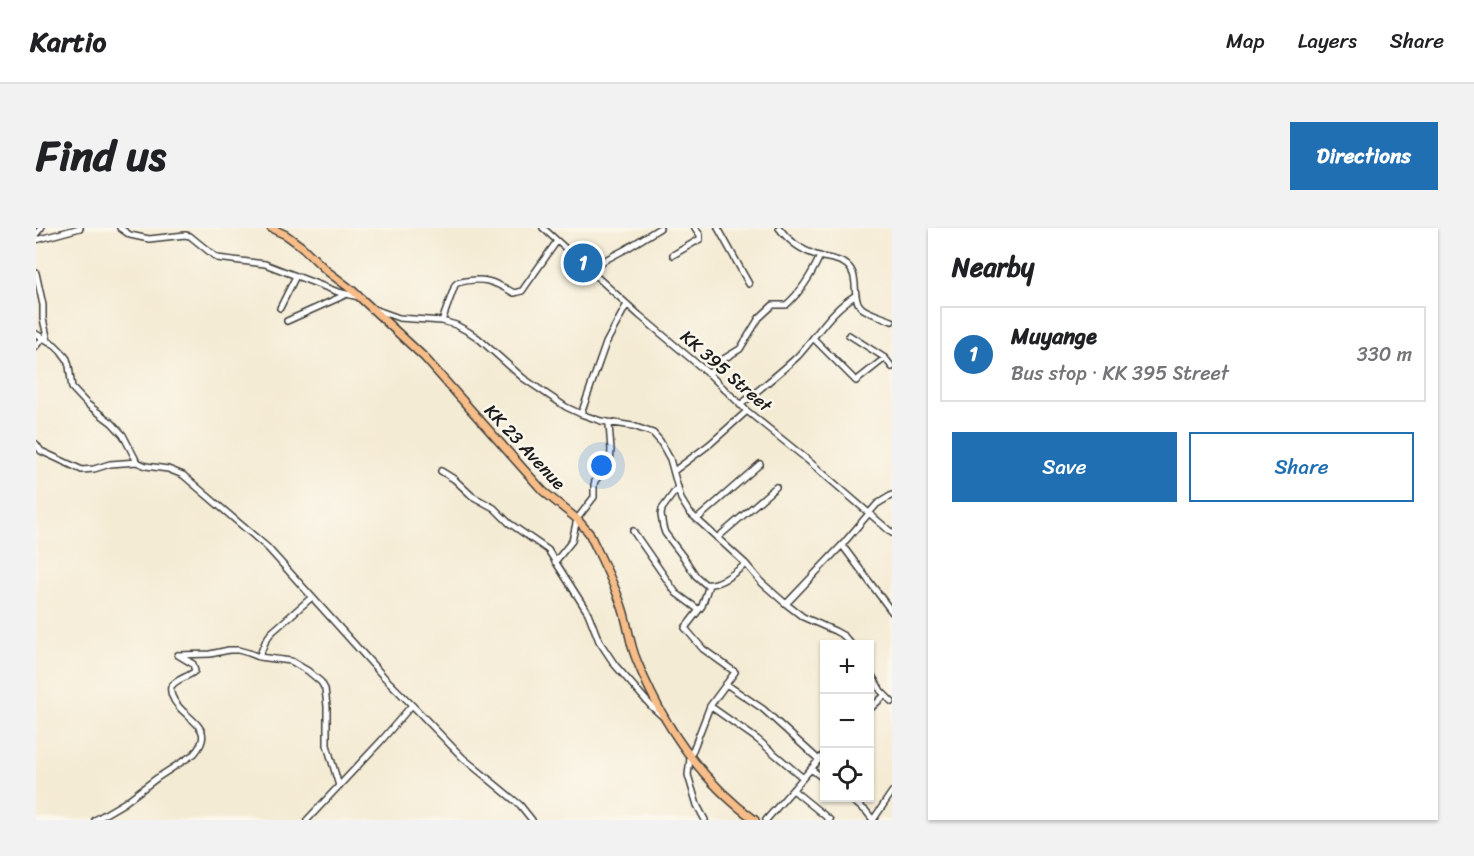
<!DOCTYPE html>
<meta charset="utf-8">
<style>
body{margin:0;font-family:Sriracha,sans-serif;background:#f2f2f2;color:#202124}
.controls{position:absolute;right:18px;bottom:18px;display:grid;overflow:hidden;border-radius:0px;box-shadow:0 2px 4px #0004}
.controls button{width:54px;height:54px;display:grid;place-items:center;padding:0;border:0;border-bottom:2px solid #e0e0e0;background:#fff;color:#202124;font:30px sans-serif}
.you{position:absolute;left:566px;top:238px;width:21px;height:21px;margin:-15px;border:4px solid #fff;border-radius:50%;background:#1a73e8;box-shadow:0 0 0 9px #1a73e833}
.badge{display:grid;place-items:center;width:39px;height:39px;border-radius:50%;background:#1f6fb2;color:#fff;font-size:20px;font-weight:700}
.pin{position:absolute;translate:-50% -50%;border:3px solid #fff;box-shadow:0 2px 6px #0006}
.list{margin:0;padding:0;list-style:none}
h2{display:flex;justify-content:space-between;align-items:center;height:78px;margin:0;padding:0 24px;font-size:26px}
h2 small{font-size:20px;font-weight:400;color:#757577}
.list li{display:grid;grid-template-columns:39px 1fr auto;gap:18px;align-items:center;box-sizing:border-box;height:96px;margin:0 12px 12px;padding:0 12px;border:2px solid #e0e0e0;border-radius:0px}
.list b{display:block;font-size:22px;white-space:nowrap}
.list p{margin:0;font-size:20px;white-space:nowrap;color:#757577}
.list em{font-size:20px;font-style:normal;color:#757577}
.actions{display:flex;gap:12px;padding:18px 24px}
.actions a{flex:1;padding:14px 0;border:2px solid #1f6fb2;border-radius:0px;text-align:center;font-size:21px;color:#1f6fb2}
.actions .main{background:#1f6fb2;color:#fff}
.icon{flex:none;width:33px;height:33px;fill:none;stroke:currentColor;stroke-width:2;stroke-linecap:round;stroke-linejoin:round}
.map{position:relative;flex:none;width:856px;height:592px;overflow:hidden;border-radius:0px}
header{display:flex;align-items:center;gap:36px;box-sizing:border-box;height:84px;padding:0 30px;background:#fff;border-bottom:2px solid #e0e0e0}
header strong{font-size:28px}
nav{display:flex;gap:33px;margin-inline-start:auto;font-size:21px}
.intro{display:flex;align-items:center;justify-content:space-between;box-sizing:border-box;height:144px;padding:0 36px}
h1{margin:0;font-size:42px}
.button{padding:15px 27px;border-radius:0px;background:#1f6fb2;color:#fff;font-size:21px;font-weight:700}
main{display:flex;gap:36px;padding:0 36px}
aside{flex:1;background:#fff;border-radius:0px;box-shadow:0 2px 4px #0004}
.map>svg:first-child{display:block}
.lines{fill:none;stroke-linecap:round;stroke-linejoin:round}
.minor-casing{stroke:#3c3b38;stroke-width:8}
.major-casing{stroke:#3c3b38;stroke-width:10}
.minor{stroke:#fff;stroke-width:5}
.major{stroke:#f7bd88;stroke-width:7}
.labels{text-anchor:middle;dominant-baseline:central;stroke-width:5;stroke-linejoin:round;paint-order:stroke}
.street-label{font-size:18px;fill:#1c1c1c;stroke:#fbf7ec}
</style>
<header>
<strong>Kartio</strong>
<nav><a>Map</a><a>Layers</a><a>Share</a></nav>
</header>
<div class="intro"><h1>Find us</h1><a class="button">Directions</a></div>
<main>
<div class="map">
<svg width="856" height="592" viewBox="0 0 856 592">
<rect width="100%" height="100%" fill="#fbf7ec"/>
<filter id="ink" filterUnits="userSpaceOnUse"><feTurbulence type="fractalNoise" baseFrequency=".0167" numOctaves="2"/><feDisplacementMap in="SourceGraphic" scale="12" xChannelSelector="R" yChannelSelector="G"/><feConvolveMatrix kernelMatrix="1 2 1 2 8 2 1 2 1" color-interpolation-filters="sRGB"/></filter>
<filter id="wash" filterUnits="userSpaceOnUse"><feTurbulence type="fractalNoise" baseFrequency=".008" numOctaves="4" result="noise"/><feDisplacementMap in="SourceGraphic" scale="24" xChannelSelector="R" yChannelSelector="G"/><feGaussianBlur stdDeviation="1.35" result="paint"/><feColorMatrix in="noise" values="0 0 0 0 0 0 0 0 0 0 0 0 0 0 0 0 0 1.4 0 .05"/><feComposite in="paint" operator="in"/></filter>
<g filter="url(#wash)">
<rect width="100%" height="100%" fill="#f4ebd4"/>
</g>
<g filter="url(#ink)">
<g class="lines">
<defs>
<path id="minor" d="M84 0 94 7 113 11 149 7 154 8 181 30 229 36 302 64 323 69
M507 0 603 87 673 146 711 183 768 229 856 305
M682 0 713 56
M743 0C752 12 765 22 780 27 790 31 802 30 811 37 825 49 814 70 826 80 834 86 847 89 856 93
M0 6 5 0
M0 12 44 0
M637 27 664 11V7L659 0
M552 41 590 21 624 0
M0 45 7 77V91L12 113
M244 80 260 48
M338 81 363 90 406 93 420 97 433 104 442 110 487 150 530 179 545 186 565 193 597 198 617 205 624 213 634 231 645 271 653 284 710 336 726 355 750 376 767 389 799 403 808 408 815 416
M251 93 309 67
M406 93 419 57 421 55C446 48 457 53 478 65L486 63 521 13
M0 106 19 117 25 123 31 131 33 138 36 160 51 176 76 195 87 207 101 234 110 238 132 241 147 247 231 319 348 449 376 477 345 513 271 592
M813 107 849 130 856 139
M777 110 820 153 849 130
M0 118 6 110
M673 146 686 132 704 121 723 90 737 77H750C765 64 776 46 784 28
M704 177C724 161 744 145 762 128 782 106 794 83 820 67
M545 186 570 115 591 76
M0 216 5 223 46 242 58 241 74 236 101 234
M405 243 418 251 436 268 458 280 473 295 512 322 552 385 563 413 579 437 616 479 627 489
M638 243 674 216 711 183
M642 259 626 281 625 287 627 299 629 305 648 330 660 348 669 356C684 358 698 345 710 336
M661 291 724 236
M597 303 640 365 663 382
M681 310 740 259
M806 317 856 384
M519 334 536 313 541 291 558 269V257L559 253 574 235 575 222 573 196
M750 376 806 317 841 276 856 267
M142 427 174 426 193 422H202L213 425 223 429 255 433 272 443 285 454 289 461 291 478V517L303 558
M223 429 230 412 235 405 276 369
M834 444 845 463 856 474
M690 456 727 481 783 532
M376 477 427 530 484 577 496 592
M674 478 721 511 767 550
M834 481 849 467
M775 541 788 551
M757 562 794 592
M813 570 830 583 837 592
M59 592 88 575 121 550 158 526C184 497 144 491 136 468 135 465 134 462 135 459 139 451 153 449 159 443L157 436 142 427
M669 592 661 577 652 547 654 530 674 478 699 444 667 421 649 400 666 378 673 357
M730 592 788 526
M837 592 856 564"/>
<path id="major" d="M235 0 250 7 265 18 291 43 316 62 388 129 507 263 541 291 553 305C564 328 576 351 585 376 592 394 593 415 601 433 626 495 664 552 719 592"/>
</defs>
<use href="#minor" class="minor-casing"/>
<use href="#major" class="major-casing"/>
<use href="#minor" class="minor"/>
<use href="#major" class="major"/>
</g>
</g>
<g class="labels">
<g class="street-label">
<text transform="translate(690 143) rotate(41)">KK 395 Street</text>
<text transform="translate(489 219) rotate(47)">KK 23 Avenue</text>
</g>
</g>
</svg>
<div class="controls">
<button>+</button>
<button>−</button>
<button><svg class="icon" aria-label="locate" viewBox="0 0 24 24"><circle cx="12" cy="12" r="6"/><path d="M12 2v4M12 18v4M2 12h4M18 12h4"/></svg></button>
</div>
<div class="you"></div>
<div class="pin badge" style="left:547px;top:35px">1</div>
</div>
<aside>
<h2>Nearby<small></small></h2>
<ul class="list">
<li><span class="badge">1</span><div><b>Muyange</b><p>Bus stop · KK 395 Street</p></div><em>330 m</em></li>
</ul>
<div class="actions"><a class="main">Save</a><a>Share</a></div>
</aside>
</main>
